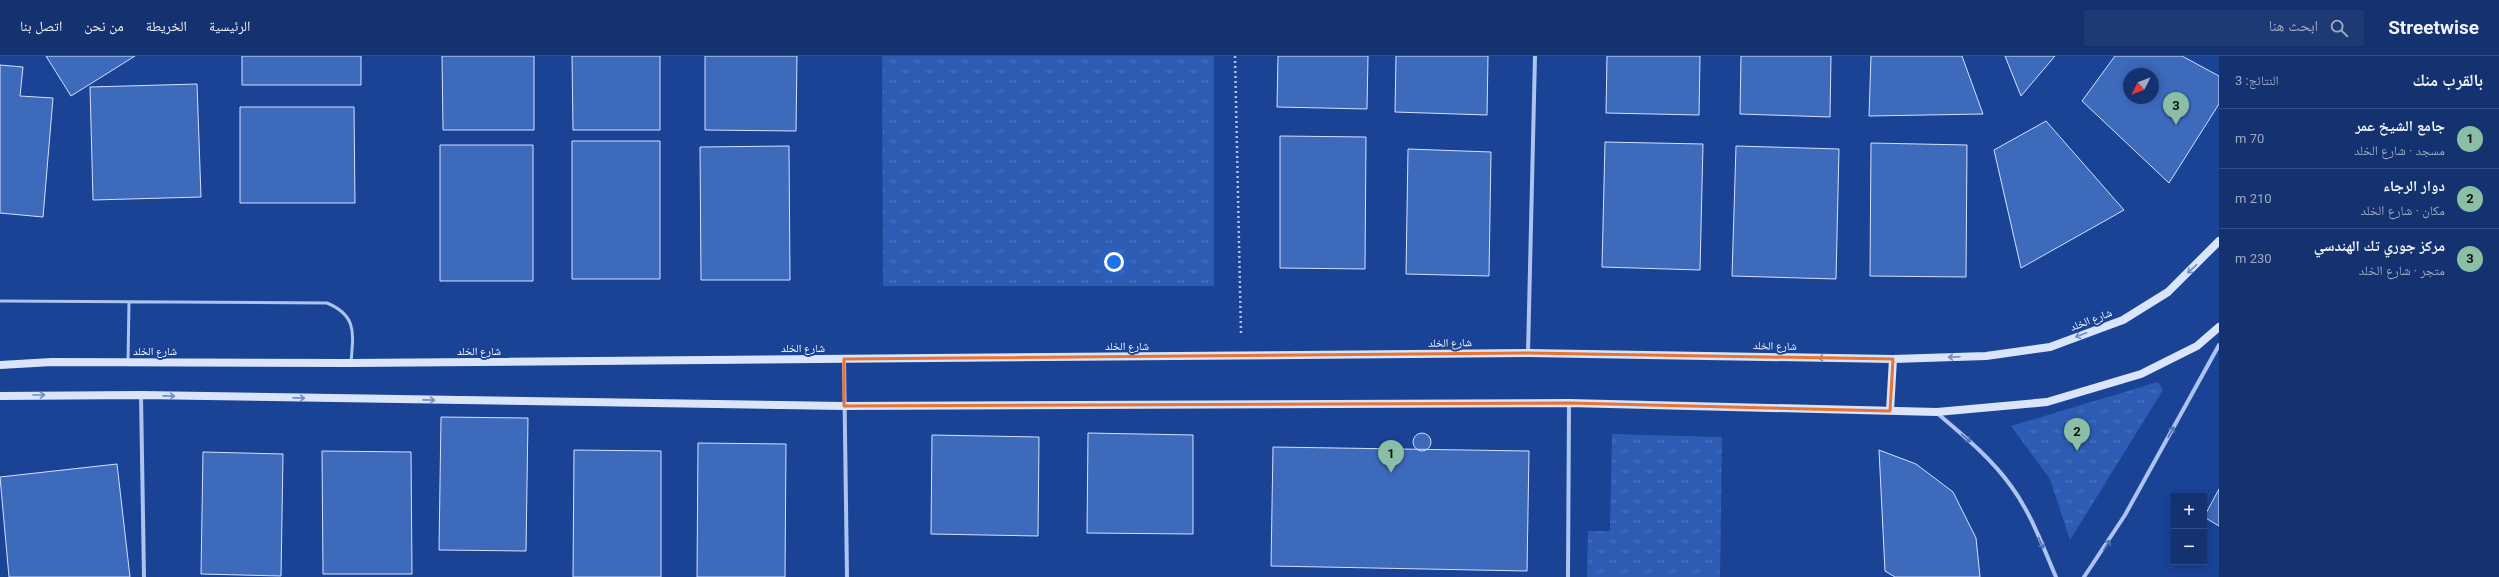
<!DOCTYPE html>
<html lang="ar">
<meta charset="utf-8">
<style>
body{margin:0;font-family:Roboto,"Noto Naskh Arabic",sans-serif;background:#1d3a75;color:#f1f3f6;direction:rtl}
.controls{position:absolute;right:12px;bottom:12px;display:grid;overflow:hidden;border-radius:0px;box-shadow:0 2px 10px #0003}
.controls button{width:36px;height:36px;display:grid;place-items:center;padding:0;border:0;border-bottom:1px solid #334d83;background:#143270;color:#f1f3f6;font:20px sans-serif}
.compass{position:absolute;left:2123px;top:12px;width:36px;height:36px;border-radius:50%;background:#143270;box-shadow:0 2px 10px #0003;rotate:228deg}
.you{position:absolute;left:1114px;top:206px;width:14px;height:14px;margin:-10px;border:3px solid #fff;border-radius:50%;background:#1a73e8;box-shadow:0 0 0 6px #1a73e833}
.badge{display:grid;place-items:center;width:26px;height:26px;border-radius:50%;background:#8abfa5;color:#111;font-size:13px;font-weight:700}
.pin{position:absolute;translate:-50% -33px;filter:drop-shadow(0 1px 2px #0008)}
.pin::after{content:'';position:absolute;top:21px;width:14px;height:12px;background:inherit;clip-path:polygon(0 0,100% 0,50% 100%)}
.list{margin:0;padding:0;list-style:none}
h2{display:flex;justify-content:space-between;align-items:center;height:52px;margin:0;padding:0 16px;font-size:17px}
h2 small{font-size:13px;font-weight:400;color:#9daac3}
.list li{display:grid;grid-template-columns:26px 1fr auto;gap:12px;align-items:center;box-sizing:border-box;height:60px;padding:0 16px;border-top:1px solid #334d83}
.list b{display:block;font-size:15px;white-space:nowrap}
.list p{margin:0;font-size:13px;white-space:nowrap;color:#9daac3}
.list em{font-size:13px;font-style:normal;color:#9daac3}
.icon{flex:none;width:22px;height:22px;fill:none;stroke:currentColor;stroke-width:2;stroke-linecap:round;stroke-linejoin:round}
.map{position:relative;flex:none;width:2219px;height:521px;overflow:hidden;direction:ltr}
header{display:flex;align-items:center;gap:24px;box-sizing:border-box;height:56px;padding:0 20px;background:#143270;border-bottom:1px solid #334d83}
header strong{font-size:19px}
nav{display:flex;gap:22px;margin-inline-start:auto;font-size:14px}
.search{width:280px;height:36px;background:#1d3a75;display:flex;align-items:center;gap:10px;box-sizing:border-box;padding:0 14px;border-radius:0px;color:#9daac3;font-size:15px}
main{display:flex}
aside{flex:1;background:#143270}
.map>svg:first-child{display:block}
.grass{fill:url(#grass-tufts)}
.building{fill:#3e6abc;stroke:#d3e1fb;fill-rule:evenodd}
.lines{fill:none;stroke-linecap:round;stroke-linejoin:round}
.path{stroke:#acc4f0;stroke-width:2.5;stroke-dasharray:2 3;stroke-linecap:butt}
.lane{stroke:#acc4f0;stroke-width:3}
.street{stroke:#acc4f0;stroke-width:4}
.secondary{stroke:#dae5fb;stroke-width:8}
.oneway{stroke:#708cc3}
.oneway2{stroke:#4d70b6}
.marked{fill:none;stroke:#eb7230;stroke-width:3;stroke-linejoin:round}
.labels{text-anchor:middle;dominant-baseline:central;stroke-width:4;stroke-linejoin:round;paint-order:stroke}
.street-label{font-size:11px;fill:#fff;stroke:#1a4396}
</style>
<header>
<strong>Streetwise</strong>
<div class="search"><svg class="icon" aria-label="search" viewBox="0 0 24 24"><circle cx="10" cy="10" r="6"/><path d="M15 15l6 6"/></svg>ابحث هنا</div>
<nav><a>الرئيسية</a><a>الخريطة</a><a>من نحن</a><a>اتصل بنا</a></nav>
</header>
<main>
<aside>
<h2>بالقرب منك<small>النتائج: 3</small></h2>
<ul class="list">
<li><span class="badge">1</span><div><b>جامع الشيخ عمر</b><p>مسجد · شارع الخلد</p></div><em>70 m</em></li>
<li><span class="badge">2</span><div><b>دوار الرجاء</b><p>مكان · شارع الخلد</p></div><em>210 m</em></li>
<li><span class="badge">3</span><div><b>مركز جوري تك الهندسي</b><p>متجر · شارع الخلد</p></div><em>230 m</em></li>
</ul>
</aside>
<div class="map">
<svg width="2219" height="521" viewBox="0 0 2219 521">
<defs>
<pattern id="grass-tufts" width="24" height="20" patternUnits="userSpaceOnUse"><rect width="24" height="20" fill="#2e5cb4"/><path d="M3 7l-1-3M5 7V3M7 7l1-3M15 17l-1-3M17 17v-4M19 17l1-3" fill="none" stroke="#4d74bf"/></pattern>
</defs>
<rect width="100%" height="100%" fill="#1a4396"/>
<path class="grass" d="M882 0H1214V230H883Z
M2158 326 2163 334 2070 484 2050 423 2011 370Z
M1612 378 1722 381 1720 521H1587L1588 475H1610Z"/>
<path class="building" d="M46 0H135L71 40Z
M242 0H361V29H242Z
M442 0H534V74H443Z
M572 0H660V74H573Z
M705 0H797L796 75 705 74Z
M1278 0H1368L1367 53 1277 51Z
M1396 0H1488L1487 59 1395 56Z
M1607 0H1700L1699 59 1606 57Z
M1741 0H1831L1830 61 1740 58Z
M1871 0H1962L1983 58 1869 60Z
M2005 0H2055L2021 40Z
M2115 0H2182L2219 20V48L2169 127 2082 45ZM2129 18H2153V42H2129Z
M0 9 23 11 20 40 53 42 43 161 0 157Z
M197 28 201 141 93 144 90 31Z
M240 51H354L355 147H240Z
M2046 65 2124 154 2021 212 1994 94Z
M1280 80 1366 81 1365 213 1280 212Z
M572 85H660V223H572Z
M1605 86 1703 88 1700 214 1602 211Z
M1871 87 1967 89 1966 221 1870 220Z
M440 89H533V225H440Z
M789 90 790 224H701L700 91Z
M1736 90 1839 93 1836 223 1732 220Z
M1408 93 1491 96 1489 220 1406 218Z
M441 361 528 362 526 495 439 494Z
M1088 377 1193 379V478L1087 477Z
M1413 386a9 9 0 1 1 18 0a9 9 0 1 1-18 0Z
M932 379 1039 381 1038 480 931 478Z
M698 387 786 388 785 521H697Z
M1273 391 1529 395 1527 515 1271 510Z
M574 394 661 395V521H573Z
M1879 394 1916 408 1953 436 1976 482 1980 521H1895L1885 515Z
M322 395 411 396 412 518H323Z
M203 396 283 398 281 520 201 518Z
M117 408 130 521H9L0 421Z
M2219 433V470L2204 461Z"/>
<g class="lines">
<path class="path" d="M1235 0 1241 279"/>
<path class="lane" d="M0 245 327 247C358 260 353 278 351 307
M128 306 129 246"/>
<path class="street" d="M1528 297 1535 0
M844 303 847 521
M141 339 144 521
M1937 357C1963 379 1991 402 2011 430 2031 457 2043 491 2056 521
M1568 521 1569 347
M2084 521 2125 459 2219 289"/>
<path class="secondary" d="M0 309 52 306 351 307 1528 297 1893 303 1986 300 2050 291 2123 264 2168 236 2219 185
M0 340 141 339 844 350 1569 347 1937 356 2047 346 2141 318 2197 290 2219 271
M1890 355 1893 303"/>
</g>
<defs><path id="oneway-shaft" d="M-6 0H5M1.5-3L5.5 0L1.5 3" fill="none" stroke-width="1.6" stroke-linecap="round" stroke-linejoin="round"/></defs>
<g class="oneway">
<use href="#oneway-shaft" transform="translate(2192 213) rotate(137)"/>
<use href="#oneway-shaft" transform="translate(2081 279) rotate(159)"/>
<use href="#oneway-shaft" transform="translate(1954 301) rotate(178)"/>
<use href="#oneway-shaft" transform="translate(1824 302) rotate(-179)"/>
<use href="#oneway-shaft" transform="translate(39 339)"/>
<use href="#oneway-shaft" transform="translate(169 340) rotate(1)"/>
<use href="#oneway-shaft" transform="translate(299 342) rotate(1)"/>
<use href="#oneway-shaft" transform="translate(429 344) rotate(1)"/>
</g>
<g class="oneway2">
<use href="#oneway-shaft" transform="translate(2171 376) rotate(-61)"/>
<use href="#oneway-shaft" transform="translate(1966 382) rotate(41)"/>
<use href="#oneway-shaft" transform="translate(2041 487) rotate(66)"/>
<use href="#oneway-shaft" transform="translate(2107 489) rotate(-57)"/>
</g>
<path class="marked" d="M1528 297 1893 303 1890 355 1569 347 844 350V303Z"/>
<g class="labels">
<g class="street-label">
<text transform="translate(2091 264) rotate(-21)">شارع الخلد</text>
<text transform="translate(1450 287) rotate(-1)">شارع الخلد</text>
<text x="1127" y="290">شارع الخلد</text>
<text transform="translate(1775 290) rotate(1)">شارع الخلد</text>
<text x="803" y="292">شارع الخلد</text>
<text x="155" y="295">شارع الخلد</text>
<text x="479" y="295">شارع الخلد</text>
</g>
</g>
</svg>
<div class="controls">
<button>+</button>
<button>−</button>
</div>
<svg class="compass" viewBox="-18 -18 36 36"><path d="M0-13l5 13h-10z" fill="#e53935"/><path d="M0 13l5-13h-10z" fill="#9daac3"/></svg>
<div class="you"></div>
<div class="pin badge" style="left:1391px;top:417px">1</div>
<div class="pin badge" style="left:2077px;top:395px">2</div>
<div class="pin badge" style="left:2176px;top:69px">3</div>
</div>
</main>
